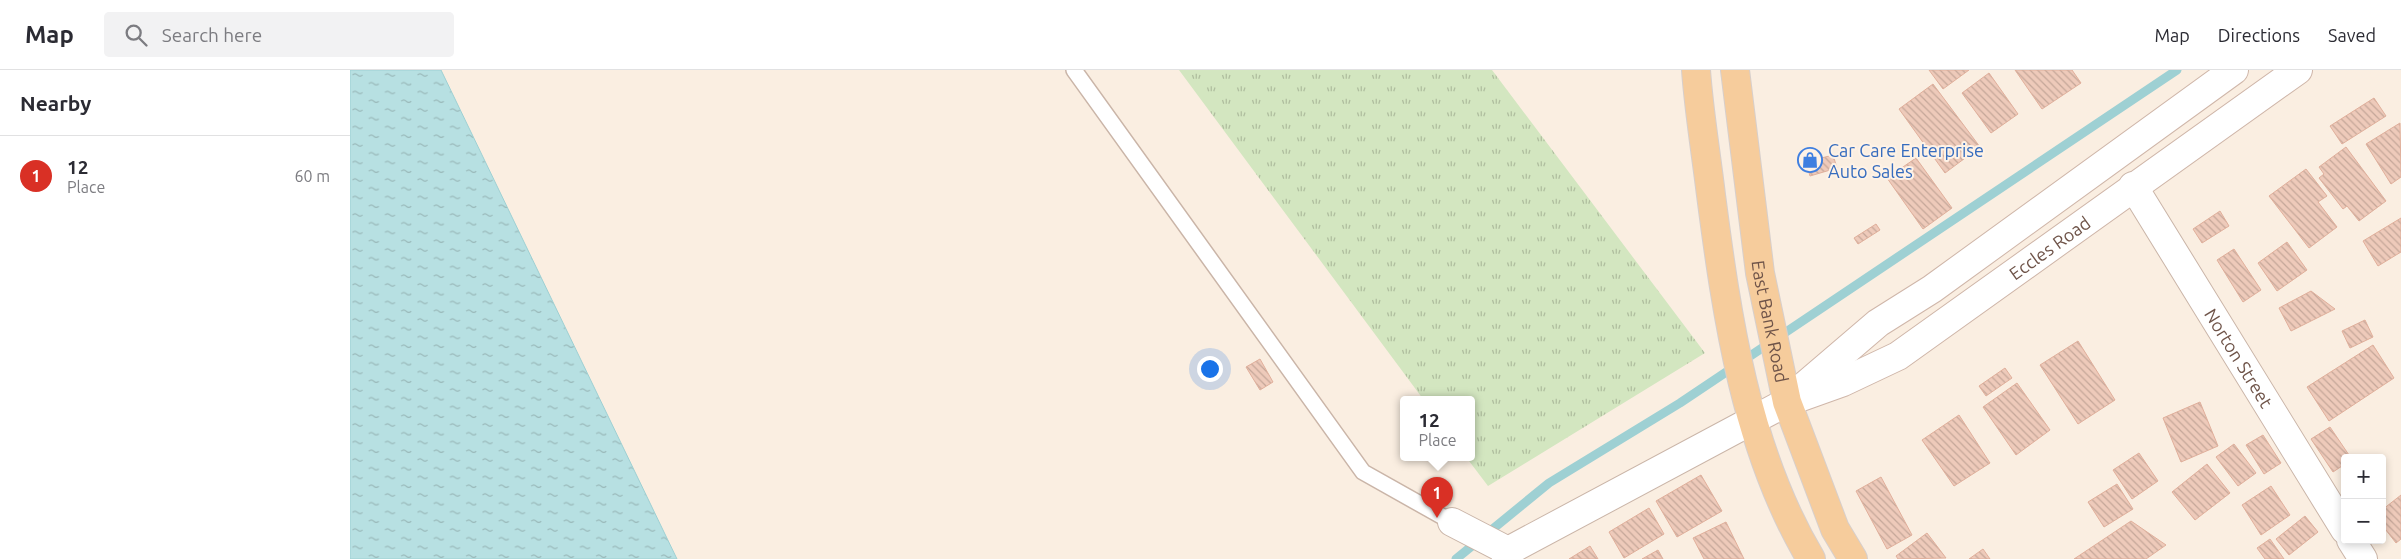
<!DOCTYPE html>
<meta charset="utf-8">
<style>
body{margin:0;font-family:Ubuntu,sans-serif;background:#f2f2f3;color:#2b2b33}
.controls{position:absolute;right:15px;bottom:15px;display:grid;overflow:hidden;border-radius:5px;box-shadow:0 2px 8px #0003}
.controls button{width:45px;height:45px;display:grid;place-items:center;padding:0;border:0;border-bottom:1px solid #e1e1e2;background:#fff;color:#2b2b33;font:25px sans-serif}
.you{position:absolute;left:859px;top:298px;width:18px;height:18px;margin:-12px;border:4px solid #fff;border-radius:50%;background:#1a73e8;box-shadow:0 0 0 8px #1a73e833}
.badge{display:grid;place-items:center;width:32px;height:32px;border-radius:50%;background:#d93025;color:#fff;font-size:16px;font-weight:700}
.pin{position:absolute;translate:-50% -41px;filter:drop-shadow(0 1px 2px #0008)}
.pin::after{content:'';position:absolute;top:26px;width:18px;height:15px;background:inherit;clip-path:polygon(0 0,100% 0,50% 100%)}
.popup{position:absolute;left:1050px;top:326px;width:75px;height:65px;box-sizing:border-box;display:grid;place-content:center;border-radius:5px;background:#fff;filter:drop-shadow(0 1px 4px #0005);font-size:16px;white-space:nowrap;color:#7c7c81}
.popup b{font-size:19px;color:#2b2b33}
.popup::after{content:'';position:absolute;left:50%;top:100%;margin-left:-10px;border:10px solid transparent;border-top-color:#fff}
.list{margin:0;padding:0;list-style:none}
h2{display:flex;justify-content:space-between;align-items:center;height:65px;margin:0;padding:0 20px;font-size:21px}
h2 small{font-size:16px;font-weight:400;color:#7c7c81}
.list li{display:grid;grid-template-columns:32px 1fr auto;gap:15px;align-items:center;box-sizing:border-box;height:80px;padding:0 20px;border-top:1px solid #e1e1e2}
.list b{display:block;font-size:19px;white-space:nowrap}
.list p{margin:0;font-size:16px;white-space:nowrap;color:#7c7c81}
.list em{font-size:16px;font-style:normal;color:#7c7c81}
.icon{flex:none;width:28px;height:28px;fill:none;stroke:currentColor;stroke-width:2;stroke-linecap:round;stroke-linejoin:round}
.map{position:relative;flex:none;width:2051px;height:489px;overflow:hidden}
header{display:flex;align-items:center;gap:30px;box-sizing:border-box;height:70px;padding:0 25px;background:#fff;border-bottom:1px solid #e1e1e2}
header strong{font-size:24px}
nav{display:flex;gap:28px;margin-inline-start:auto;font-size:18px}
.search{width:350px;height:45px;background:#f2f2f3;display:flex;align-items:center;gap:12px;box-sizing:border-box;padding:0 18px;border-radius:5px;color:#7c7c81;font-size:19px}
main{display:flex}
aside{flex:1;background:#fff}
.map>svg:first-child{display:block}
.park{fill:url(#park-tufts)}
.water{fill:url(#water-ripples);stroke:#9ed0d3}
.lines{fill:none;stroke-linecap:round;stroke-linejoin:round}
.stream{stroke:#9ed0d3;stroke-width:9}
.building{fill:url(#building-back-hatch);stroke:#e0af9b}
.lane-casing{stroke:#cab5a8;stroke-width:18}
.street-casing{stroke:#cab5a8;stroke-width:30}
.secondary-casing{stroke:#cfb6a9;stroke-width:30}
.primary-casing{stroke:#d7cfcc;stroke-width:30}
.lane{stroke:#fff;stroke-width:15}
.street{stroke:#fff;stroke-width:28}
.secondary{stroke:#fff;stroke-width:28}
.primary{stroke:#f6cc9c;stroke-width:28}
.labels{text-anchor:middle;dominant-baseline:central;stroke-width:4;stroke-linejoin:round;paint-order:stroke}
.shop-label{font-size:18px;fill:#366cbe;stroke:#fef2e6;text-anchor:start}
.street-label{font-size:18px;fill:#6f5449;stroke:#fef2e6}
</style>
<header>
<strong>Map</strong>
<div class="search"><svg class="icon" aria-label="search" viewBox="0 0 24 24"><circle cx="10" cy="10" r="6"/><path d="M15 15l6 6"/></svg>Search here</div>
<nav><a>Map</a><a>Directions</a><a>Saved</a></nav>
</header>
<main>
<aside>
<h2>Nearby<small></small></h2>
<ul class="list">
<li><span class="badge">1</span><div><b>12</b><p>Place</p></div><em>60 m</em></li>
</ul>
</aside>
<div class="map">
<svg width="2051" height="489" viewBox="0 0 2051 489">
<defs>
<pattern id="park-tufts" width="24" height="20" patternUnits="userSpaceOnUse" patternTransform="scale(1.25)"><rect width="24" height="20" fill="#d3e6c0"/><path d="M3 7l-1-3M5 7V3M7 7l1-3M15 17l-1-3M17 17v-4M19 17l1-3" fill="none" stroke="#afbd9e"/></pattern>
<pattern id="water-ripples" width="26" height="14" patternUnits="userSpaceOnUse" patternTransform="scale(1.25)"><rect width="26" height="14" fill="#b7e0e2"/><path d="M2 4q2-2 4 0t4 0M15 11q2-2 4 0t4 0" fill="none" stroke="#99b8b9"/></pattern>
<pattern id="building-back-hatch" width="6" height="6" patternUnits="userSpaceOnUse" patternTransform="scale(1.25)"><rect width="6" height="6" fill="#eecaba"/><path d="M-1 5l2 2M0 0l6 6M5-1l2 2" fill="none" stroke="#c5a799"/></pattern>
</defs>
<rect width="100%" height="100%" fill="#faeee1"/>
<path class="park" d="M829 0H1142L1355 283 1138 416 1116 387H1121V329H1073Z"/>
<path class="water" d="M0 0H91L327 489H0Z"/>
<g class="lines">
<path class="stream" d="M1106 489 1199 413 1330 333 1827 0"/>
</g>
<path class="building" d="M1579 0H1619L1593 19Z
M1665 0H1722L1731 13 1692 39Z
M1639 3 1668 44 1641 63 1612 23Z
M1583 14 1630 77 1595 103 1549 39Z
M2024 28 2036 46 1992 74 1980 56Z
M2050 53 2051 107 2041 114 2016 74Z
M1996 77 2036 131 2009 151 1997 136 1993 139 1969 108 1974 104 1969 97Z
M1483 85 1487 98 1460 106 1456 92Z
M1566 88 1602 138 1573 159 1537 108Z
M1956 99 1977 126 1968 132 1987 157 1959 178 1919 126Z
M1870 141 1879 156 1852 173 1843 159Z
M2051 148V182L2028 196 2013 171Z
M1526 154 1530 160 1508 174 1504 168Z
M1937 172 1957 200 1927 221 1908 193Z
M1884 179 1911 220 1893 232 1867 190Z
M1961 221 1985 239 1941 261 1929 238Z
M2015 250 2023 267 2000 278 1992 261Z
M1728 271 1765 330 1728 354 1690 295Z
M2023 275 2044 308 1979 351 1957 317Z
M910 289 923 312 910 320 896 297Z
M1655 298 1662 308 1636 326 1629 316Z
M1667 313 1700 360 1666 385 1633 337Z
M1850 332 1868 376 1831 392 1813 348Z
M1609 345 1640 393 1604 416 1572 370Z
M1980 357 2001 388H1995V394L1983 402 1961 369Z
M1913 365 1931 393 1914 404 1896 375Z
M1884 374 1906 403 1888 416 1866 387Z
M1789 383 1808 411 1782 429 1763 400Z
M1857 394 1880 423 1845 450 1822 422Z
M1351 405 1372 441 1327 467 1306 431Z
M1531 407 1562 465 1537 479 1506 421Z
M1767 414 1783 439 1754 457 1738 432Z
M1921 416 1940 445 1911 465 1892 435Z
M2051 425V469L2046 473 2032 455V440Z
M1299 438 1314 464 1274 488 1259 462Z
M1955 446 1968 462 1939 485 1926 469Z
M1781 451 1816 475 1796 489H1724Z
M1376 452 1394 489H1354L1343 468Z
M1577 463 1596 488 1548 489 1546 486Z
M1920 469 1934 489H1915L1907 478Z
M1240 476 1248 489H1219Z
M1633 479 1640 489H1619Z
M1308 480 1313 489H1292Z"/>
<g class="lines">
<defs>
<path id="lane" d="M724 0 1013 402 1102 452"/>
<g id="street">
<path id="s1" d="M1783 116 1995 460"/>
<path d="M1102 452 1158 481"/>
<path d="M2001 470 2013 489"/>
<path d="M1156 489 1158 481 1403 350"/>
</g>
<g id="secondary">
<path d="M1445 324 1528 253 1582 219 1884 0"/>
<path id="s2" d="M1403 350 1437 332 1493 312 1548 286 1948 0"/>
</g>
<g id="primary">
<path d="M1346 0C1349 42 1356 83 1361 125 1377 248 1396 380 1461 489"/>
<path id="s3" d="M1385 0 1410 203 1437 332 1485 459 1503 489"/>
</g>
</defs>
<use href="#lane" class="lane-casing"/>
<use href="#street" class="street-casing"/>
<use href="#secondary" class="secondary-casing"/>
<use href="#primary" class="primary-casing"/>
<use href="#lane" class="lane"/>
<use href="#street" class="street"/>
<use href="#secondary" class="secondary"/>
<use href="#primary" class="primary"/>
</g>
<defs>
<symbol id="shop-ring" viewBox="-11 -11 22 22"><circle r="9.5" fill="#fef2e6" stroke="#3f7fe0" stroke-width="1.5"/><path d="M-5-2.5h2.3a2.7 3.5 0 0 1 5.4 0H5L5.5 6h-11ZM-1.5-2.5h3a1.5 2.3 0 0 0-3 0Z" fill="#3f7fe0"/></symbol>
</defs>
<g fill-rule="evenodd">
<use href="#shop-ring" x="1446" y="76" width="28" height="28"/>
</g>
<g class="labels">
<g class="shop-label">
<text x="1478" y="80">Car Care Enterprise<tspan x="1478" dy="21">Auto Sales</tspan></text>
</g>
<g class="street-label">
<text stroke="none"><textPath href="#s2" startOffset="345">Eccles Road</textPath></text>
<text stroke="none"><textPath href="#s3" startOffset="254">East Bank Road</textPath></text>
<text stroke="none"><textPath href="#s1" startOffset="202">Norton Street</textPath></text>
</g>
</g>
</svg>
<div class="controls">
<button>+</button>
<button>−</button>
</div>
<div class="you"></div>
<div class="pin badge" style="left:1087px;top:448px">1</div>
<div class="popup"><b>12</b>Place</div>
</div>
</main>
